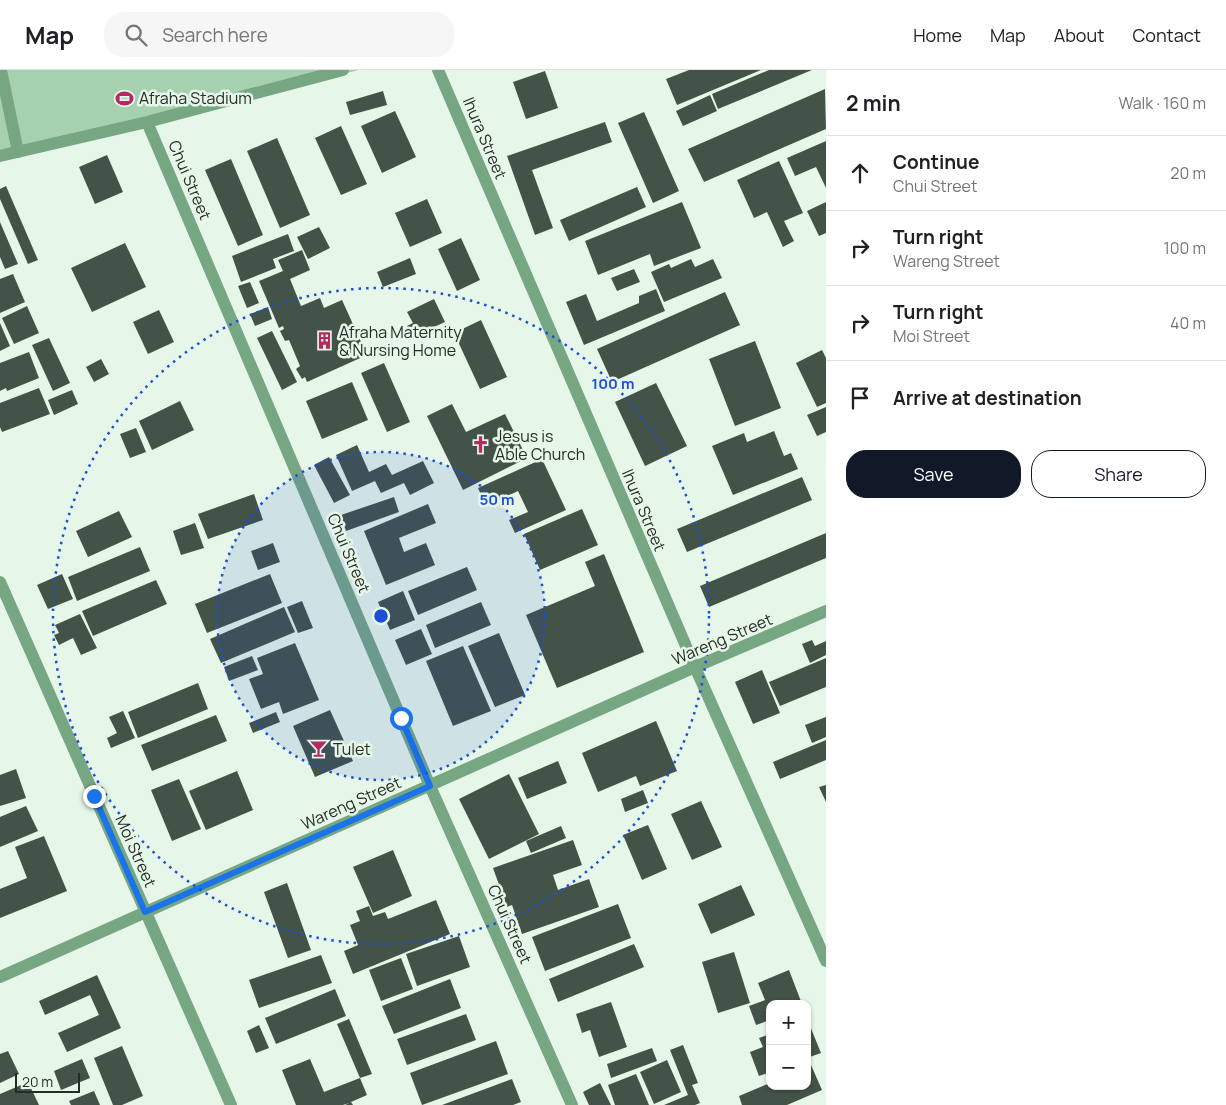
<!DOCTYPE html>
<meta charset="utf-8">
<style>
body{margin:0;font-family:Manrope,sans-serif;background:#f6f6f6;color:#202124}
.controls{position:absolute;right:15px;bottom:15px;display:grid;overflow:hidden;border-radius:10px;box-shadow:0 1px 4px #0004}
.controls button{width:45px;height:45px;display:grid;place-items:center;padding:0;border:0;border-bottom:1px solid #e0e0e0;background:#fff;color:#202124;font:25px sans-serif}
.scale{position:absolute;left:15px;bottom:12px;width:65px;box-sizing:border-box;padding-left:5px;border:2px solid #252b26;border-top:0;font-size:14px;line-height:18px;white-space:nowrap;color:#252b26;-webkit-text-stroke:4px #e6f7e9;paint-order:stroke}
.stop{position:absolute;width:15px;height:15px;margin:-11px;border:4px solid #1a73e8;border-radius:50%;background:#fff}
.stop.end{background:#1a73e8;border-color:#fff;box-shadow:0 1px 5px #0008}
.list{margin:0;padding:0;list-style:none}
h2{display:flex;justify-content:space-between;align-items:center;height:65px;margin:0;padding:0 20px;font-size:21px}
h2 small{font-size:16px;font-weight:400;color:#757577}
.list li{display:grid;grid-template-columns:32px 1fr auto;gap:15px;align-items:center;box-sizing:border-box;height:75px;padding:0 20px;border-top:1px solid #e0e0e0}
.list b{display:block;font-size:19px;white-space:nowrap}
.list p{margin:0;font-size:16px;white-space:nowrap;color:#757577}
.list em{font-size:16px;font-style:normal;color:#757577}
.actions{display:flex;gap:10px;padding:15px 20px}
.actions a{flex:1;padding:11px 0;border:1px solid #111827;border-radius:20px;text-align:center;font-size:18px;color:#111827}
.actions .main{background:#111827;color:#fff}
.icon{flex:none;width:28px;height:28px;fill:none;stroke:currentColor;stroke-width:2;stroke-linecap:round;stroke-linejoin:round}
.map{position:relative;flex:none;width:826px;height:1035px;overflow:hidden}
header{display:flex;align-items:center;gap:30px;box-sizing:border-box;height:70px;padding:0 25px;background:#fff;border-bottom:1px solid #e0e0e0}
header strong{font-size:24px}
nav{display:flex;gap:28px;margin-inline-start:auto;font-size:18px}
.search{width:350px;height:45px;background:#f6f6f6;display:flex;align-items:center;gap:12px;box-sizing:border-box;padding:0 18px;border-radius:20px;color:#757577;font-size:19px}
main{display:flex}
aside{flex:1;background:#fff}
.map>svg:first-child{display:block}
.park{fill:#a6d1b0}
.building{fill:#445347}
.lines{fill:none;stroke-linecap:round;stroke-linejoin:round}
.minor{stroke:#77a682;stroke-width:12}
.route{stroke:#1a73e8;stroke-width:6}
.ring{fill:none;stroke:#1d4ed8;stroke-width:2.5;stroke-dasharray:2.5 5}
.labels{text-anchor:middle;dominant-baseline:central;stroke-width:5;stroke-linejoin:round;paint-order:stroke}
.poi-label{font-size:16px;fill:#252b26;stroke:#e6f7e9;text-anchor:start}
.street-label{font-size:16px;fill:#252b26;stroke:#e6f7e9}
.centre{fill:#1d4ed8;stroke:#e6f7e9;stroke-width:2.5}
.ring-label{font-size:15px;text-anchor:middle;font-weight:bold;fill:#1d4ed8;stroke:#e6f7e9;stroke-width:5;stroke-linejoin:round;paint-order:stroke}
</style>
<header>
<strong>Map</strong>
<div class="search"><svg class="icon" aria-label="search" viewBox="0 0 24 24"><circle cx="10" cy="10" r="6"/><path d="M15 15l6 6"/></svg>Search here</div>
<nav><a>Home</a><a>Map</a><a>About</a><a>Contact</a></nav>
</header>
<main>
<div class="map">
<svg width="826" height="1035" viewBox="0 0 826 1035">
<rect width="100%" height="100%" fill="#e6f7e9"/>
<path class="park" d="M0 0H359L142 55 0 88Z"/>
<path class="building" d="M689 0H761L677 35 666 9Z
M769 0H812L718 39 712 24Z
M545 1 558 38 526 49 513 12Z
M825 19 826 59 704 112 688 79Z
M383 21 387 35 350 45 346 32Z
M710 25 717 41 683 56 676 41Z
M395 41 416 87 382 103 361 56Z
M644 42 679 121 653 133 618 53Z
M605 52 612 72 532 100 553 158 535 165 507 86Z
M341 56 367 114 341 125 315 68Z
M277 68 310 145 280 158 247 81Z
M826 71V118L816 97 795 106 787 88Z
M107 85 123 122 95 134 79 97Z
M231 89 263 165 238 176 205 100Z
M779 91 803 143 784 151 794 171 783 177 767 142 754 148 737 110Z
M6 116 38 190 28 194 0 129V119Z
M637 117 646 137 569 171 560 150Z
M427 129 442 163 410 177 395 143Z
M682 132 701 178 654 196 650 184 598 205 585 171Z
M826 132V163L819 166 807 141Z
M0 152 18 194 5 199 0 187Z
M319 157 330 178 308 189 297 167Z
M288 164 294 181 273 189 276 198 241 212 232 186Z
M461 168 480 210 457 221 438 179Z
M125 173 146 217 92 242 71 198Z
M302 180 310 200 290 209 301 236 320 228 324 238 342 230 367 285 307 312 305 307 302 309 296 299 300 296 289 270 285 271 280 261 284 259 283 256 279 258 259 211 283 201 278 190Z
M410 188 416 204 383 217 377 202Z
M691 189 695 197 713 189 722 208 664 232 651 202 669 194 671 198Z
M634 199 640 212 617 221 611 208Z
M13 204 25 232 0 243V209Z
M250 212 259 233 247 238 238 216Z
M656 219 665 241 584 275 566 232 586 224 597 251 639 233V226Z
M725 222 740 255 612 312 597 279Z
M434 229 445 252 412 267 407 256 413 253 407 242Z
M27 236 39 263 14 274 2 248Z
M268 237 272 249 255 256 250 244Z
M159 240 174 272 148 284 133 252Z
M481 250 507 307 480 319 454 263Z
M0 253 10 276 0 281Z
M272 261 297 312 282 320 257 268Z
M49 268 70 313 53 321 32 275Z
M755 271 781 338 735 356 709 289Z
M822 280 826 288V333L817 337 796 293Z
M29 282 39 308 7 321 6 318 0 321V293Z
M101 289 109 304 94 312 86 297Z
M384 293 410 352 387 362 361 303Z
M352 312 368 350 322 369 306 331Z
M656 313 687 376 645 396 615 332Z
M39 318 50 344 2 362 0 357V333Z
M72 320 78 334 54 345 48 330Z
M180 331 194 360 152 380 139 351Z
M452 334 466 362 505 344 527 388 463 420 427 346Z
M826 337V362L817 366 807 345Z
M136 358 146 382 130 388 120 364Z
M774 361 784 386 791 383 798 399 733 425 712 376 744 363 747 372Z
M357 375 369 402 386 394 392 405 423 391 434 413 410 425 404 413 381 423 375 411 352 421 336 385Z
M329 387 350 425 334 433 314 395Z
M542 389 566 440 515 463 509 450 528 442 518 421 486 436 478 418Z
M802 407 812 430 687 482 677 459Z
M254 424 263 450 208 469 198 444Z
M394 427 399 442 346 461 341 445Z
M428 434 436 453 399 468 404 482 426 473 435 495 386 515 364 461Z
M582 439 598 475 540 500 524 464Z
M119 441 132 467 88 487 76 461Z
M195 453 204 478 181 485 173 461Z
M826 463V488L709 537 700 516Z
M273 473 280 492 258 500 251 481Z
M140 477 150 501 77 531 68 507Z
M604 484 644 582 557 618 526 545 595 516 585 492Z
M467 497 477 520 418 545 408 521Z
M62 504 73 529 48 539 37 515Z
M270 504 282 533 207 563 195 534Z
M156 510 167 534 93 566 82 541Z
M403 521 415 550 390 560 378 532Z
M302 531 313 558 298 563 287 537Z
M481 532 491 555 435 578 426 555Z
M284 537 295 562 221 593 210 569Z
M80 544 97 578 81 585 73 568 59 575 54 565 59 563 55 555Z
M421 559 432 584 406 595 395 570Z
M499 563 525 625 495 637 468 576Z
M812 570 815 576 826 571V585L810 593 802 574Z
M295 573 319 630 283 644 279 632 261 639 249 609 263 604 257 588Z
M463 576 491 641 453 656 426 591Z
M252 586 258 600 229 611 224 597Z
M826 588V617L780 636 769 612Z
M762 600 780 643 753 654 735 612Z
M198 613 208 639 138 668 128 642Z
M330 640 353 691 315 707 293 656Z
M123 641 135 668 111 678 107 668 117 663 109 647Z
M276 642 280 652 253 663 249 653Z
M216 645 227 671 152 701 141 675Z
M826 647V667L812 673 805 655Z
M656 651 677 701 640 716 636 706 598 722 582 683Z
M826 670V690L780 709 773 692Z
M558 691 567 713 527 729 518 708Z
M16 699 26 728 0 736V705Z
M237 701 253 740 206 760 189 721Z
M509 704 539 764 489 789 459 729Z
M179 709 201 759 172 771 151 720Z
M826 715V732L819 717Z
M643 720 648 733 625 742 621 729Z
M701 731 722 777 692 790 671 744Z
M26 736 38 761 0 777V747Z
M648 755 667 799 642 810 623 765Z
M561 756 566 768 531 783 526 771Z
M44 766 67 821 0 848V819L27 808 15 777Z
M573 770 582 795 553 805 558 820 589 809 599 837 522 864 512 835 507 837 493 798Z
M393 780 412 826 373 843 353 797Z
M287 813 311 880 288 888 264 822Z
M741 815 755 845 711 864 698 834Z
M436 830 450 864 353 904 344 881 358 875 350 855 360 851 356 841 369 836 373 846 385 842 388 849Z
M618 834 631 868 545 901 532 867Z
M459 866 470 897 417 916 406 884Z
M634 874 644 897 558 932 549 909Z
M734 882 750 933 718 943 702 892Z
M321 885 332 913 259 938 249 910Z
M401 888 413 919 381 931 369 900Z
M789 900 802 934H770V950L756 955 749 936 765 930 758 913Z
M97 905 121 958 67 982 58 963 99 945 90 925 45 945 39 931Z
M450 909 461 938 394 964 382 936Z
M335 919 346 946 276 974 265 948Z
M611 932 627 977 599 987 590 960 582 963 576 944Z
M466 944 476 970 407 995 397 969Z
M349 949 372 1004 360 1008 337 954Z
M259 955 269 978 256 983 247 961Z
M810 956 821 983 807 988V957Z
M770 964V1002L759 1006 750 982 763 977 759 968Z
M496 971 508 1004 422 1035 410 1003Z
M683 975 698 1013 692 1015 700 1033 695 1035H664L688 1025 670 980Z
M122 976 143 1026 122 1035H113L94 988Z
M652 978 657 991 611 1008 607 994Z
M8 981 19 1004 0 1013V984Z
M82 989 90 1008 61 1020 54 1001Z
M310 989 324 1022 360 1008 367 1025 351 1032 353 1035H345L349 1033 343 1035H296L282 1000Z
M667 990 681 1022 654 1034 640 1002Z
M811 995 822 1020 787 1035H742L739 1026 770 1013V1016H807V997Z
M636 1004 649 1035H615L608 1015Z
M512 1009 521 1032 513 1035H442Z
M28 1012 39 1035H0V1024Z
M600 1013 611 1035H589L583 1022Z
M94 1021 100 1035H71L69 1031Z"/>
<g class="lines">
<path class="minor" d="M1 0 18 82
M438 0 695 597 826 891
M147 52 430 716 572 1035
M0 86 147 52 343 0
M0 512 231 1035
M0 907 695 597 826 541"/>
</g>
<g class="lines">
<path class="route" d="M94 726 145 842 430 716 401 648"/>
</g>
<circle cx="381" cy="546" r="164" fill="#1d4ed8" fill-opacity=".12"/>
<g class="ring">
<circle cx="381" cy="546" r="164"/>
<circle cx="381" cy="546" r="328"/>
</g>
<defs>
<symbol id="stadium-bare" viewBox="-9 -9 18 18"><path d="M0-5a6.5 5 0 1 0 0 10a6.5 5 0 1 0 0-10ZM-3.5-1.8h7v3.6h-7Z" fill="#b62a63" stroke="#e6f7e9" stroke-width="2.5" paint-order="stroke"/></symbol>
<symbol id="building-bare" viewBox="-9 -9 18 18"><path d="M-4-6H4V6H1V3H-1V6H-4ZM-2.5-4.3h1.7v1.8h-1.7ZM.8-4.3h1.7v1.8H.8ZM-2.5-1h1.7V.8h-1.7ZM.8-1h1.7V.8H.8Z" fill="#b62a63" stroke="#e6f7e9" stroke-width="2.5" paint-order="stroke"/></symbol>
<symbol id="church-bare" viewBox="-9 -9 18 18"><path d="M-1.2-6h2.4v3.5h3.3v2.4h-3.3V6h-2.4V-.1h-3.3v-2.4h3.3Z" fill="#b62a63" stroke="#e6f7e9" stroke-width="2.5" paint-order="stroke"/></symbol>
<symbol id="bar-bare" viewBox="-9 -9 18 18"><path d="M-6-5H6L.8 .8V4.5H3.5V6h-7V4.5H-.8V.8Z" fill="#b62a63" stroke="#e6f7e9" stroke-width="2.5" paint-order="stroke"/></symbol>
</defs>
<g fill-rule="evenodd">
<use href="#stadium-bare" x="112" y="16" width="25" height="25"/>
<use href="#building-bare" x="312" y="258" width="25" height="25"/>
<use href="#church-bare" x="468" y="362" width="25" height="25"/>
<use href="#bar-bare" x="306" y="666" width="25" height="25"/>
</g>
<g class="labels">
<g class="poi-label">
<text x="139" y="28">Afraha Stadium</text>
<text x="339" y="262">Afraha Maternity<tspan x="339" dy="18">&amp; Nursing Home</tspan></text>
<text x="495" y="366">Jesus is<tspan x="495" dy="18">Able Church</tspan></text>
<text x="333" y="679">Tulet</text>
</g>
<g class="street-label">
<text transform="translate(485 68) rotate(67)">Ihura Street</text>
<text transform="translate(190 110) rotate(67)">Chui Street</text>
<text transform="translate(644 440) rotate(67)">Ihura Street</text>
<text transform="translate(349 483) rotate(67)">Chui Street</text>
<text transform="translate(722 569) rotate(-23)">Wareng Street</text>
<text transform="translate(351 733) rotate(-24)">Wareng Street</text>
<text transform="translate(136 781) rotate(66)">Moi Street</text>
<text transform="translate(510 854) rotate(66)">Chui Street</text>
</g>
</g>
<circle cx="381" cy="546" r="8" class="centre"/>
<g class="ring-label">
<text x="613" y="319">100 m</text>
<text x="497" y="435">50 m</text>
</g>
</svg>
<div class="controls">
<button>+</button>
<button>−</button>
</div>
<div class="scale">20 m</div>
<div class="stop" style="left:401px;top:648px"></div>
<div class="stop end" style="left:94px;top:726px"></div>
</div>
<aside>
<h2>2 min<small>Walk · 160 m</small></h2>
<ul class="list">
<li><svg class="icon" aria-label="ahead" viewBox="0 0 24 24"><path d="M12 20V5M6 11l6-6 6 6"/></svg><div><b>Continue</b><p>Chui Street</p></div><em>20 m</em></li>
<li><svg class="icon" aria-label="right" viewBox="0 0 24 24"><path d="M7 20v-9h11M14 6l5 5-5 5"/></svg><div><b>Turn right</b><p>Wareng Street</p></div><em>100 m</em></li>
<li><svg class="icon" aria-label="right" viewBox="0 0 24 24"><path d="M7 20v-9h11M14 6l5 5-5 5"/></svg><div><b>Turn right</b><p>Moi Street</p></div><em>40 m</em></li>
<li><svg class="icon" aria-label="arrive" viewBox="0 0 24 24"><path d="M6 21V4h12l-3 4 3 4H6"/></svg><div><b>Arrive at destination</b></div></li>
</ul>
<div class="actions"><a class="main">Save</a><a>Share</a></div>
</aside>
</main>
